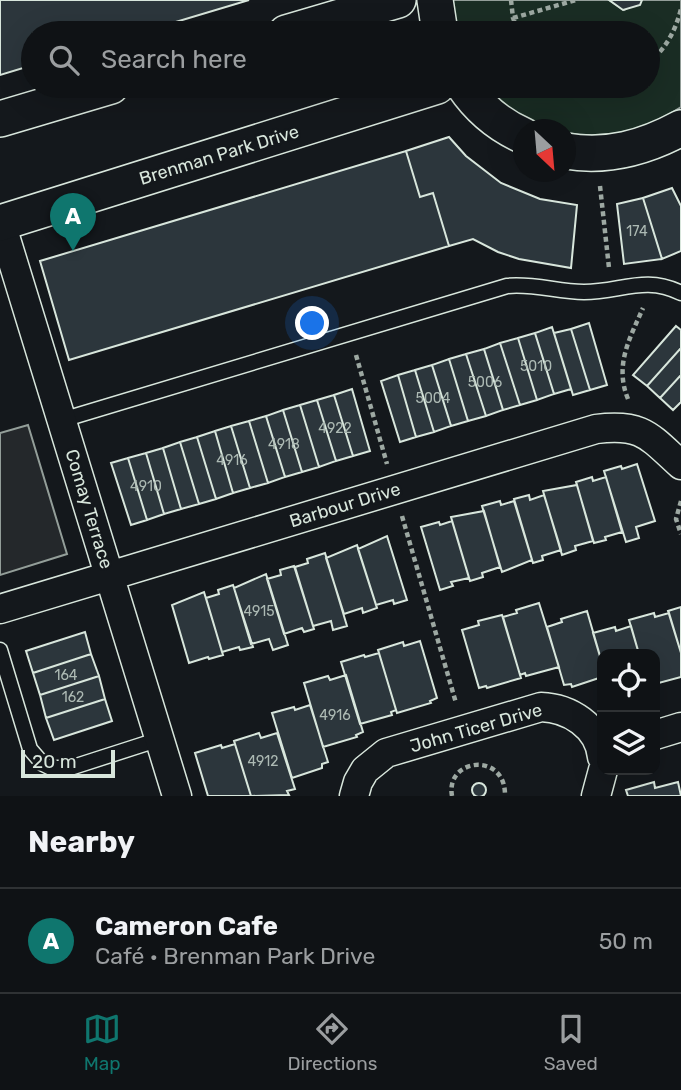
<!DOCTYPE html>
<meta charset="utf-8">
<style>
body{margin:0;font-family:Rubik,sans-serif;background:#181b1e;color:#f1f3f6}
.controls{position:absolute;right:21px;bottom:21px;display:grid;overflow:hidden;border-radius:14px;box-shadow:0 7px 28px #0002}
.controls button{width:63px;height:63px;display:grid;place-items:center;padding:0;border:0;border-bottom:2px solid #2f3234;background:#0f1215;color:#f1f3f6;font:35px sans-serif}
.compass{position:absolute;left:513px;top:119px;width:63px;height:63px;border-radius:50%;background:#0f1215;box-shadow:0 7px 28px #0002;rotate:154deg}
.scale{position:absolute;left:21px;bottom:18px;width:94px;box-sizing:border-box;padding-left:7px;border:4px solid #d8e6dc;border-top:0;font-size:19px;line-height:24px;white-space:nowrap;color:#d8e6dc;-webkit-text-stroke:5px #14181c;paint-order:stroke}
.you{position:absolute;left:313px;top:324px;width:24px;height:24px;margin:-18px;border:5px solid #fff;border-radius:50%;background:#1a73e8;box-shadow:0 0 0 10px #1a73e833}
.badge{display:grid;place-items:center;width:46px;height:46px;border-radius:50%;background:#0f766e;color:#fff;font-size:23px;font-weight:700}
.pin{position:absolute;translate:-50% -58px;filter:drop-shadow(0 2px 4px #0008)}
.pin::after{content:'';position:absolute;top:37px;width:24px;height:21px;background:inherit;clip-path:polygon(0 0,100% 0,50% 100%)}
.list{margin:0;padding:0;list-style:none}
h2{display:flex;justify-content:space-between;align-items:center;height:91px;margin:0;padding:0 28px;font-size:30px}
h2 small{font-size:23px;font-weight:400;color:#9b9ea0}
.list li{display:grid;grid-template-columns:46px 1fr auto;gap:21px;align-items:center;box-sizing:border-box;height:105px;padding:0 28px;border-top:2px solid #2f3234}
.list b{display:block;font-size:26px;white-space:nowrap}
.list p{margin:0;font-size:23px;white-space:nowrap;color:#9b9ea0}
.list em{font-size:23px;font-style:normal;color:#9b9ea0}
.icon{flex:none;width:38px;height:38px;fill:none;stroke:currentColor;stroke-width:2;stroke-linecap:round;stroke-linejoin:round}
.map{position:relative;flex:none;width:681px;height:796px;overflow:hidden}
.search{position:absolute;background:#0f1215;box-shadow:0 7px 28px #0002;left:21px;right:21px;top:21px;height:77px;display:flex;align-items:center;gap:18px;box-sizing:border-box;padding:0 24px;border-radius:38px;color:#9b9ea0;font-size:26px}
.sheet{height:196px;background:#0f1215}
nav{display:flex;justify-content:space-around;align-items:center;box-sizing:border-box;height:98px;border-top:2px solid #2f3234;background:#0f1215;font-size:19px;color:#9b9ea0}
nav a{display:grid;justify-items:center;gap:4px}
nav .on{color:#0f766e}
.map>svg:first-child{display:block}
.green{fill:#1a2d24;stroke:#939e99;stroke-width:2}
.parking{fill:#24282b;stroke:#939e99;stroke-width:2}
.building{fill:#2c363c;stroke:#d8e6dc;stroke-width:2}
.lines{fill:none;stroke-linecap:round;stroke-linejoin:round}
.service-casing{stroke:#d8e6dc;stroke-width:17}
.minor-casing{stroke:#d8e6dc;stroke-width:31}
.tertiary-casing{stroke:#d8e6dc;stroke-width:38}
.path{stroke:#9da8a2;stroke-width:4.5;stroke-dasharray:5 3.5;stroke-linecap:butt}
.service{stroke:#14181c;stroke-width:14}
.minor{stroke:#14181c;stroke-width:28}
.tertiary{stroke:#14181c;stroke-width:35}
.labels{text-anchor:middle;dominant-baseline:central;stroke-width:5;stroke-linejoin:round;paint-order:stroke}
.number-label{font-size:14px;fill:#adbab4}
.street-label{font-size:18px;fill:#d8e6dc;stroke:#14181c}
</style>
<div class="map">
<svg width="681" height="796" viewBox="0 0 681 796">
<rect width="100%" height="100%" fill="#14181c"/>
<path class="green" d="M452 0H609L624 10 642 0H681V107C645 131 608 140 566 133V130C534 129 505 109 486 86H648V33H458Z"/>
<path class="parking" d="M28 425 67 554 0 575V433Z"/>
<path class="building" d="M0 0H249L139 33H33V65L0 75Z
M609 0H642L640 5 623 10Z
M449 137 466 156 501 183 540 199 577 205 571 268 519 259 498 252 473 239 449 246 433 193 420 197 406 151Z
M406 151 420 197 433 193 449 246 69 360 40 261Z
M672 188 681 206V251L662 259 643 198Z
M643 198 662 259 624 264 617 204Z
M589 323 607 385 590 390 571 329Z
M676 326 681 330V348L647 386 633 375Z
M552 327 571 389 554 394 535 333Z
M571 329 590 390 573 395 554 333Z
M535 333 554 394 537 400 518 338Z
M518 338 537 400 520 405 500 343Z
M500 343 520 405 503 410 484 349Z
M681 348V375L660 398 647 386Z
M484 349 503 410 486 416 466 354Z
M466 354 486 416 468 421 449 359Z
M449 359 468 421 451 426 432 365Z
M432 365 451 426 434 432 415 370Z
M415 370 434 432 416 437 398 375Z
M398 375 416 437 400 442 381 381Z
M681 375V402L673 410 660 398Z
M352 389 370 451 353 456 334 395Z
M334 395 353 456 336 461 317 400Z
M317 400 336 461 319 467 300 405Z
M300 405 319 467 302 472 283 410Z
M283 410 302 472 285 477 266 416Z
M266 416 285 477 268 483 249 421Z
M249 421 268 483 250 488 231 426Z
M231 426 250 488 233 493 215 431Z
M215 431 233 493 216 499 197 437Z
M197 437 216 499 199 504 180 442Z
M180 442 199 504 181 509 163 448Z
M163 448 181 509 164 514 146 453Z
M146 453 164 514 147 520 128 458Z
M128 458 147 520 131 525 111 463Z
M637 464 655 521 636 527 639 538 626 542 604 471 621 466 622 469Z
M592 477 593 481 606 477 622 532 605 537 606 540 594 543 576 482Z
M577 485 593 541 575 546 576 550 562 555 543 491Z
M529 495 530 500 544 495 561 550 542 556 543 560 533 563 514 499Z
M500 501 501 505 514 501 532 560 502 572 482 506Z
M484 511 500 567 482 573 483 577 470 581 451 517Z
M452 521 469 578 451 582 453 586 440 590 421 527 439 522 440 525Z
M387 536 407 600 394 604 393 600 376 605 358 549Z
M357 545 377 608 363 613 362 608 344 614 326 558Z
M325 553 347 626 333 630 331 621 313 626 295 567 308 563 307 559Z
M294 566 314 629 304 632 302 628 284 634 267 579 281 575 280 570Z
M266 574 288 645 273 650 269 639 251 644 234 588Z
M233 585 253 647 240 650 239 647 222 652 206 598 219 594 218 590Z
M204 592 223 655 209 659 208 657 189 663 172 605Z
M539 603 559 667 526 676 525 673 520 675 503 617 517 613 516 610Z
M681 607V653L668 611Z
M587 611 602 663V677L572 687 571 684 564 685 547 627 562 622 561 619Z
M654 613 655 617 669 613 681 653V677L655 684V654H639L629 620Z
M502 615 521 678 487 688 486 686 479 688 462 630 479 625 478 621Z
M631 626 639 654H602V663L593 633 615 627 616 631Z
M85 632 91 654 33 673 26 651Z
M420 641 437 698 430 701 431 703 397 713 378 650 403 642 404 646Z
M379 653 396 710 391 712 392 715 360 724 341 662 364 655 365 657Z
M91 654 99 676 40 695 33 673Z
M346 675 363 732 356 735 357 737 323 747 304 683 328 676 330 680Z
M99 676 105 699 46 718 40 695Z
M105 699 112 721 54 740 46 718Z
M310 705 328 762 322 764V768L292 778 272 713 294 707 295 710Z
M259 733 261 738 277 733 295 789 287 791 289 795 251 796 234 741Z
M235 744 251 796H208L195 753 221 745 222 748Z
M654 782 655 788 678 782 681 796H628L626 790Z
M472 790a7 7 0 1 1 14 0a7 7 0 1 1-14 0Z"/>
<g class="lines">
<defs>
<path id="service" d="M62 420 507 286C533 283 558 292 584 292 621 292 645 275 681 293
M0 650 30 749 43 764 51 768H70L160 739"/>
<path id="minor" d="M1 223 177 796
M0 609 596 429C642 423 649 436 681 465
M655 735 681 727
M354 796 358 782 365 770 386 753 541 707C569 708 599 726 602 757
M596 796 603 770"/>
<path id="tertiary" d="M435 0 440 33
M286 33 398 0
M464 86C479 108 499 125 524 136
M0 119 111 86
M566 151C607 158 644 148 681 128
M0 223 437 86"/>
</defs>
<use href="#service" class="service-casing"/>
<use href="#minor" class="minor-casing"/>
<use href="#tertiary" class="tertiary-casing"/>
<path class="path" d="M511 0 513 18 519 33
M513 18 576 0
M648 64C666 48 675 32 681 9
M600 186 609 268
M356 355 387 464
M628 399C614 365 630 338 643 308
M681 501 676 519 681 534
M402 516 456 703
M452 796C445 758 506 751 505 796"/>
<use href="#service" class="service"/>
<use href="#minor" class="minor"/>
<use href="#tertiary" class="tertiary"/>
</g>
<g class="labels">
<g class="number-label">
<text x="637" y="231">174</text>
<text x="536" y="366">5010</text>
<text x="485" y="382">5006</text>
<text x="433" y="398">5004</text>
<text x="335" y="428">4922</text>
<text x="284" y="444">4918</text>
<text x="232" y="460">4916</text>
<text x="146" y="486">4910</text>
<text x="259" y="611">4915</text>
<text x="66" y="675">164</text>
<text x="73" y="697">162</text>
<text x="335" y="715">4916</text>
<text x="263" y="761">4912</text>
</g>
<g class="street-label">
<text transform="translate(219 155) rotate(-17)">Brenman Park Drive</text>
<text transform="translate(345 505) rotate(-17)">Barbour Drive</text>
<text transform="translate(89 509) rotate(73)">Comay Terrace</text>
<text transform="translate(476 728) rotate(-16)">John Ticer Drive</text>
</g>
</g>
</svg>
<div class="controls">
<button><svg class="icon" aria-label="locate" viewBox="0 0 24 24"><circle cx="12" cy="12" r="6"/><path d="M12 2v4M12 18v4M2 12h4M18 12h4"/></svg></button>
<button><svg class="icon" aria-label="layers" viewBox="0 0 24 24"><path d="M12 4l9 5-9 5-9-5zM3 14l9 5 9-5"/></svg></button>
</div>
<svg class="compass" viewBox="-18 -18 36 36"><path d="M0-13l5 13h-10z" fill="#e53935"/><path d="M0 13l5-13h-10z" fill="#9b9ea0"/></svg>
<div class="scale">20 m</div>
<div class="you"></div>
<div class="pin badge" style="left:73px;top:251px">A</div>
<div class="search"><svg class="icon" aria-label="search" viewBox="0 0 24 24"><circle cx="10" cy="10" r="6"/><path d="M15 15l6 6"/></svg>Search here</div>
</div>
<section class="sheet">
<h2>Nearby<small></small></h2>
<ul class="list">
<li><span class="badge">A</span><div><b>Cameron Cafe</b><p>Café · Brenman Park Drive</p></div><em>50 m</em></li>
</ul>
</section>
<nav>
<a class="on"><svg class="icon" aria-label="map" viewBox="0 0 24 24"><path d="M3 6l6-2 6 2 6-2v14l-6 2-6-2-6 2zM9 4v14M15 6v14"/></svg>Map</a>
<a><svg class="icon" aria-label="directions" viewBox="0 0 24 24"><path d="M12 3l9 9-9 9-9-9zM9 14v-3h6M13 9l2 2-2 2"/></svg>Directions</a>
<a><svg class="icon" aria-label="saved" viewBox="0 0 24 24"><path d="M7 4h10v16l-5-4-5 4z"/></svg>Saved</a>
</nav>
